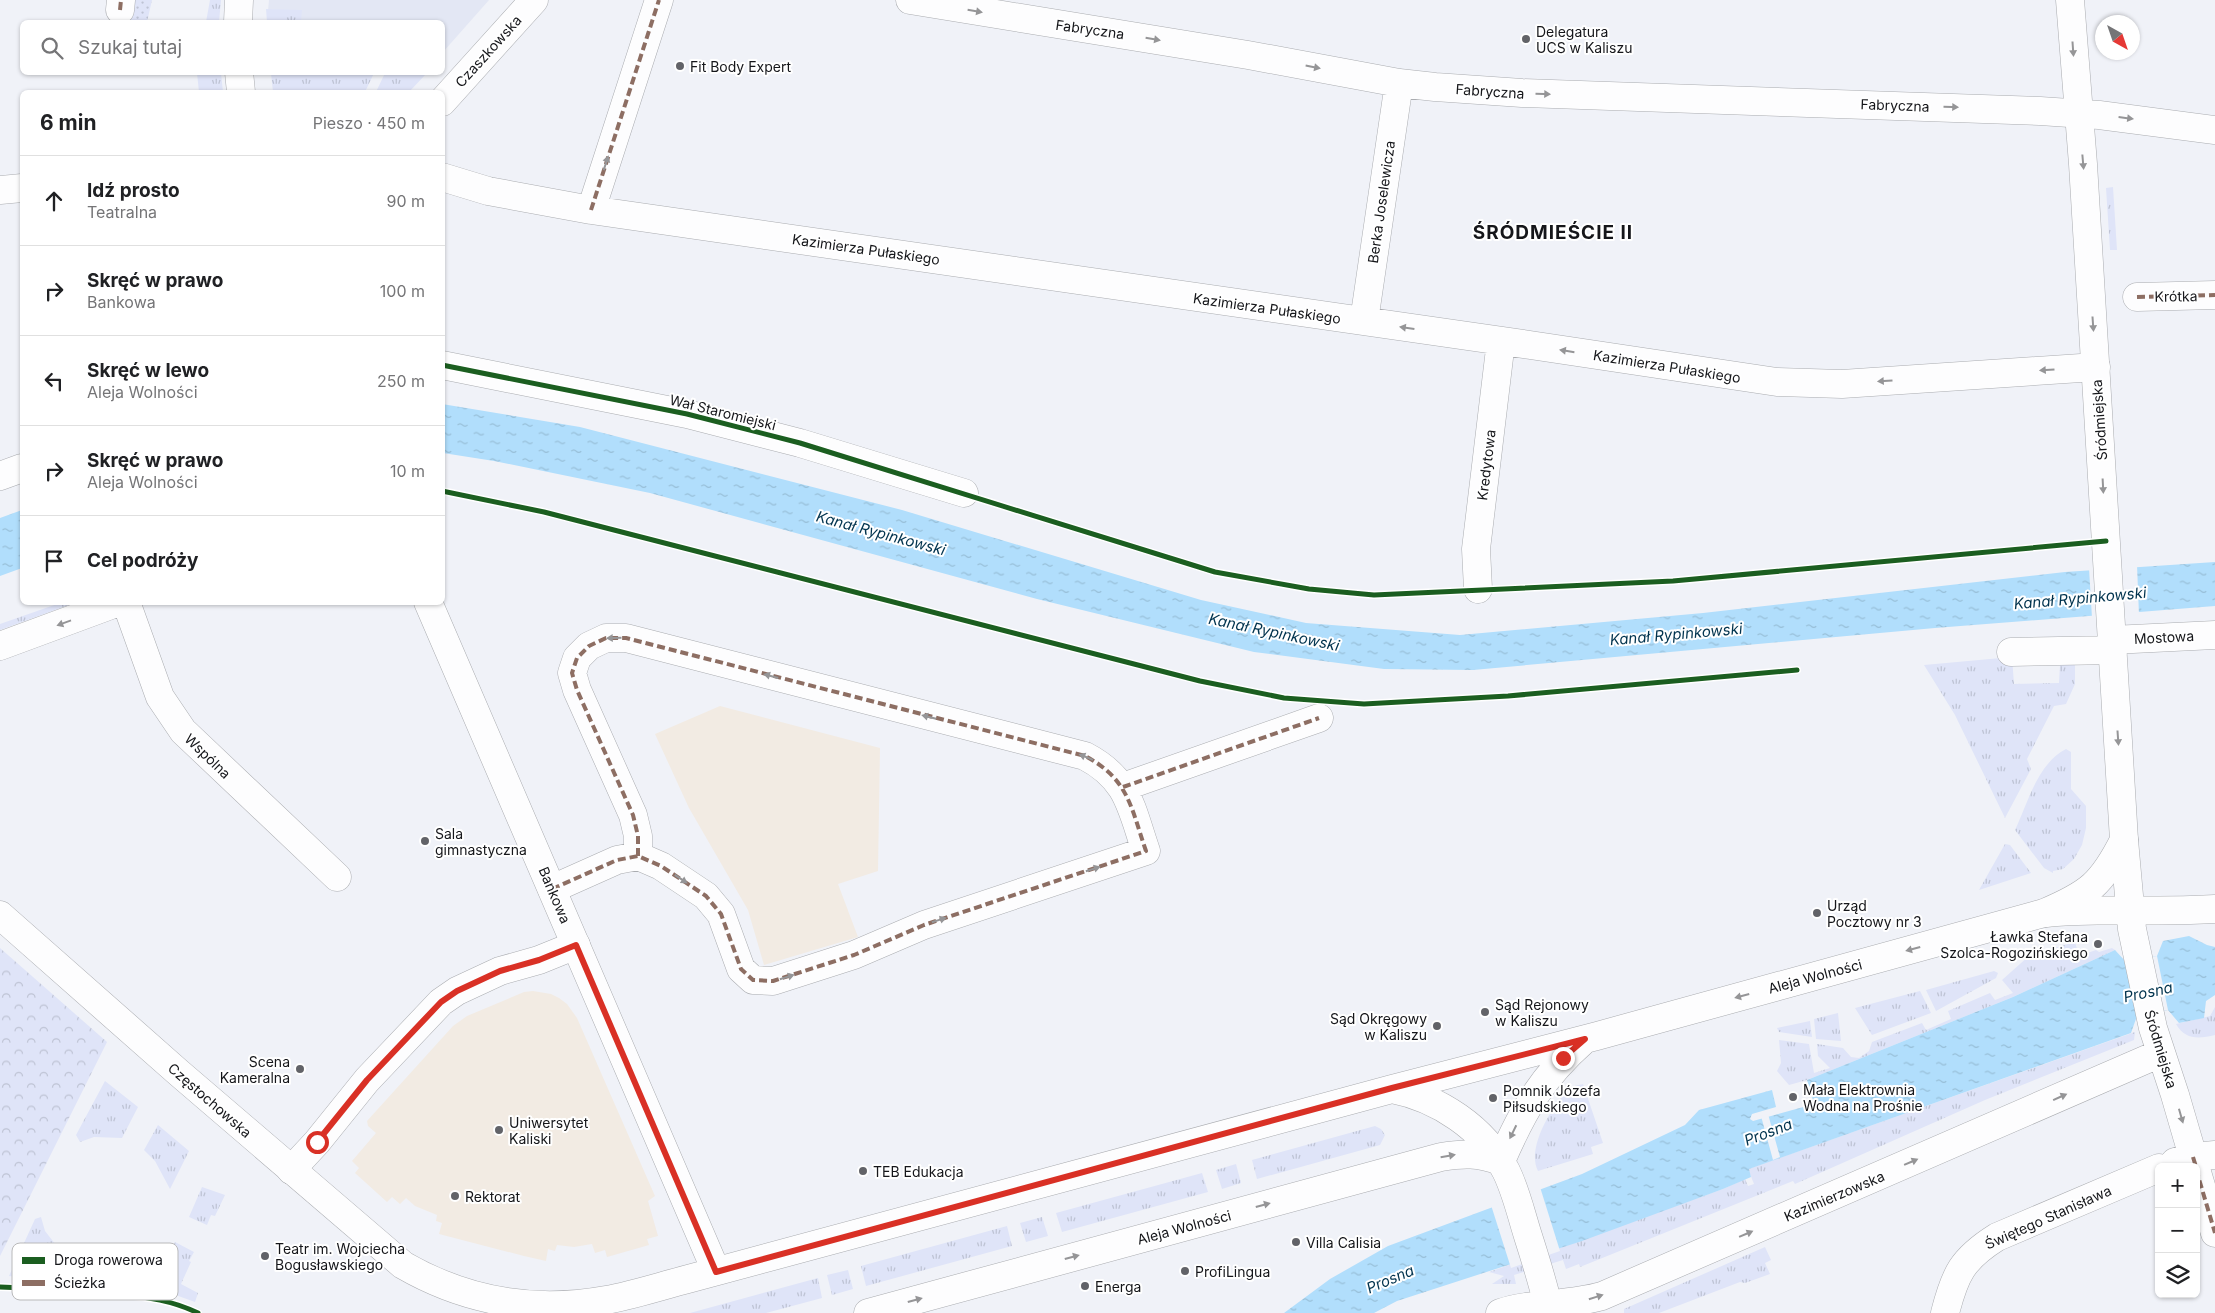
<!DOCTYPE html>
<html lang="pl">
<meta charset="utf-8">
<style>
body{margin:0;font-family:Inter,sans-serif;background:#f6f6f6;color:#202124}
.controls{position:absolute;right:15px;bottom:15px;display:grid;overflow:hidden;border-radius:8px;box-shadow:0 1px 4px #0004}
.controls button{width:45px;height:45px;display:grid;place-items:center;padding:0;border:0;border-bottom:1px solid #e0e0e0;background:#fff;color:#202124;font:25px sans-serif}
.compass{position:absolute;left:2095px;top:15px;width:45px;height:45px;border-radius:50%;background:#fff;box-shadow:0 1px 4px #0004;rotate:140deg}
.stop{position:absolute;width:15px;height:15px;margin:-11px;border:4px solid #d93025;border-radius:50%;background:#fff}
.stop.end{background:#d93025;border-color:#fff;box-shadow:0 1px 5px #0008}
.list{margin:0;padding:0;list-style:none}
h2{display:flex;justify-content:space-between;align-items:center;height:65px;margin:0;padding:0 20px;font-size:21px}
h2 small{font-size:16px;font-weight:400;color:#757577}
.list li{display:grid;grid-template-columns:32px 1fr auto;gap:15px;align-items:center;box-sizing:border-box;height:90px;padding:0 20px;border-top:1px solid #e0e0e0}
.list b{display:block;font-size:19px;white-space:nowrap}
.list p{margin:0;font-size:16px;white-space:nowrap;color:#757577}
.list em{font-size:16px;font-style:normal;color:#757577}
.icon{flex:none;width:28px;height:28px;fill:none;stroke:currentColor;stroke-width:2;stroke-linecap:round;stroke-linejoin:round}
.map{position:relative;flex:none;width:2215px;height:1313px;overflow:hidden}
.search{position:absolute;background:#fff;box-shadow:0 1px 4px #0004;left:20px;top:20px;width:425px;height:55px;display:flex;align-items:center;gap:12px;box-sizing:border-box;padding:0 18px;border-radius:8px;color:#757577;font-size:19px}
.panel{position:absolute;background:#fff;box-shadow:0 1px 4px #0004;left:20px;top:90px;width:425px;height:515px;border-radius:8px}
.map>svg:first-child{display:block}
.built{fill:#e3e7f4}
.education{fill:#f2ebe3}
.grass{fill:url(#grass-tufts)}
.park{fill:url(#park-crowns)}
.garden{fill:url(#garden-dots)}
.water{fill:url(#water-ripples)}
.pier{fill:#f0f2f8}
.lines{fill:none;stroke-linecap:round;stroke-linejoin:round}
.street-casing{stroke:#aaacb0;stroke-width:29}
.secondary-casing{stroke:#aaacb0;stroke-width:29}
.street{stroke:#fdfdfe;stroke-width:28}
.secondary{stroke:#fdfdfe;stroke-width:28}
.quiet{stroke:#8d6e63;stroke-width:4;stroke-dasharray:8 4;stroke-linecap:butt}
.cycleway-casing{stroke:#fff;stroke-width:8}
.cycleway{stroke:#1b5e20;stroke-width:5}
.oneway{fill:#959597}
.route{stroke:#d93025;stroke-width:6}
.poi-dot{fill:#626368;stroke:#fff;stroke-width:2}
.labels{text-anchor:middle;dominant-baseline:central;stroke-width:4;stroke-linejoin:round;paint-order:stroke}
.street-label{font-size:14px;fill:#15161a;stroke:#fff}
.poi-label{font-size:14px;fill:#15161a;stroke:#fff;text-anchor:start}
.water-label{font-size:15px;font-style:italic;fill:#00334e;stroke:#fff}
.district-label{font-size:19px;font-weight:bold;letter-spacing:1px;fill:#15161a;stroke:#fff}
.key{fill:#fff;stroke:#b9b9ba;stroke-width:1}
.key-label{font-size:14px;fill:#15161a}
</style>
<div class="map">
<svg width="2215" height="1313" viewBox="0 0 2215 1313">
<defs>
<pattern id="grass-tufts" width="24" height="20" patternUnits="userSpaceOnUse" patternTransform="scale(1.25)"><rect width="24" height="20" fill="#dfe4f8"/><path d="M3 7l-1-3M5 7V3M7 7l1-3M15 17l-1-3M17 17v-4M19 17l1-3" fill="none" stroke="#bec3d4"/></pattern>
<pattern id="park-crowns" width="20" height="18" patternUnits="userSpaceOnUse" patternTransform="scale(1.25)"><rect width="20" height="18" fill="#dfe4f8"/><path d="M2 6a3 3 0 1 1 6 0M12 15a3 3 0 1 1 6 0" fill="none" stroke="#bec3d4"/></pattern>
<pattern id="garden-dots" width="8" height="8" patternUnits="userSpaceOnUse" patternTransform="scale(1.25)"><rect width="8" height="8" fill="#dfe4f8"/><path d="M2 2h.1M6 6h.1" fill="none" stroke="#bec3d4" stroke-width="1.8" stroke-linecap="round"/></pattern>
<pattern id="water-ripples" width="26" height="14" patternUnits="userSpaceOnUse" patternTransform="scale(1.25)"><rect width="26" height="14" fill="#b1defc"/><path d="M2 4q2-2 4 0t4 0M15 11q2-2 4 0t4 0" fill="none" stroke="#97bed7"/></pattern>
</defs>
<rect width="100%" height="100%" fill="#f0f2f8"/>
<path class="built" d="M269 0H489L443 52 442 22H267Z"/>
<path class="education" d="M720 706 880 748 878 871 838 884 858 937 764 965 748 910 689 808 655 734Z
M533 991 551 994 559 998 567 1004 577 1018 655 1196 648 1201 658 1236 647 1239 649 1245 607 1257 605 1250 595 1253 592 1244 574 1247 557 1245 555 1251 548 1249 546 1261 524 1256 439 1234 442 1223 436 1221 437 1215 415 1206 406 1198 400 1204 392 1197 387 1202 355 1173 359 1168 352 1161 376 1133 368 1126 367 1121 453 1026 467 1016 524 992Z"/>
<path class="grass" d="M210 0H221L219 22H206Z
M266 9 302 10 301 21 313 22H267Z
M197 73H221L223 92H199Z
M271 73V72L374 73 365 92H273Z
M425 73 426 74 409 92H376L385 73Z
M2113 187 2117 250H2110L2106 188Z
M60 603H74L0 630V624Z
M2012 657 2014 684 2059 683 2060 665 2064 661H2070L2075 665V684L2066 704 2054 706 2027 759 2031 769 2005 818 1955 715 1924 665Z
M2066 749 2071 752V789L2086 806V828L2082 845 2074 859 2063 869 2053 871V873L2044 868 2015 830C2028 803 2037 764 2066 749Z
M2005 844 2010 845 2031 873 1979 890Z
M2075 942 2079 956 2096 950 2099 952 2112 948 2115 950 2013 997 1807 1080 1789 1085 1777 1071 1781 1063 1779 1040 1809 1044 1814 1073 1830 1068 1818 1056 1817 1044 1843 1048 1851 1057 1859 1058 1869 1051 1872 1042 1922 1023 1926 1030 1951 1019 1948 1011 1990 993 1995 1000 2013 993 2002 980 2030 955Z
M1994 971 1998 973 1996 978 1936 1011 1926 990Z
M1920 991 1931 1013 1872 1035 1855 1008Z
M2215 1007V1035C2199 1039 2185 1040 2176 1024L2210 1016Z
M1838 1013 1841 1041 1816 1039 1814 1019Z
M1810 1021 1812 1037 1779 1032 1777 1028Z
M2135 1032 2134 1040 1985 1100 1795 1184 1793 1181 1580 1267 1579 1264 1566 1269 1563 1260 1514 1275 1516 1284H1492L1504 1276 1489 1272 1723 1189 1745 1179 1748 1186 1754 1184 1748 1169Z
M105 1081 138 1107 122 1138 94 1137 80 1142 76 1135Z
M1583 1084 1603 1143 1591 1147 1593 1154 1538 1171C1526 1148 1552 1106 1569 1089 1572 1086 1579 1085 1583 1084Z
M158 1125 189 1151 170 1189 155 1161 144 1150Z
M1375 1126 1381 1129 1385 1135 1380 1145 1257 1179 1252 1160Z
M1236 1164 1241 1183 1222 1189 1216 1170Z
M1202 1173 1208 1192 1062 1232 1056 1213Z
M202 1187 225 1195 215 1216 211 1215 207 1225 189 1217Z
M41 1217 45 1231 63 1254 50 1281 9 1276 35 1219Z
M1042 1217 1048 1236 1026 1242 1020 1223Z
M1007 1226 1012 1246 866 1286 861 1266Z
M175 1242 194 1252 189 1261 191 1262 181 1284 198 1293 195 1302 170 1293 152 1290Z
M1765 1247 1771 1260 1765 1263 1770 1274 1745 1283 1740 1282 1659 1313H1624V1309Z
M848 1270 853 1289 832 1295 827 1275Z
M818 1278 822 1298 766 1313H690Z"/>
<path class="park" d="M0 948 107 1042 0 1256Z"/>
<path class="garden" d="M128 0H152L147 22H125Z"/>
<path class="water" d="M442 404 580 427 902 510 1201 600 1306 623 1460 635 1703 613 2065 572 2215 562V606L1935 628 1473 670 1384 669 1254 652 1037 599 650 493 494 461 443 453Z
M22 510V568L0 576V518Z
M2189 936 2207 945 2215 947V995L2206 1001 2204 1018 2179 1023 2168 1010 2137 1016 2131 1033 1749 1169 1751 1177 1723 1189 1582 1241 1397 1301 1374 1313H1284L1330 1279 1388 1246 1582 1174 1685 1125 1699 1110 1772 1090 1776 1107 1752 1114 1750 1119 1753 1121 1807 1106 1813 1100 1807 1080 2013 997 2115 950 2126 962 2157 956 2163 941Z"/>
<path class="pier" d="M2137 565 2139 615 2092 618 2089 568Z
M2157 956 2168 1010 2137 1016 2126 962Z
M1768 1114 1780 1157 1773 1160 1761 1116Z
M1540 1187 1560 1251 1511 1268 1491 1205Z"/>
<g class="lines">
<defs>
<path id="street" d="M910 0 1248 55 1399 83 1435 87 1522 93 2040 111 2099 115 2215 130
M120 10 121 0
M442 102 534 0
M442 177 488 191 591 210 1530 345 1777 382 1842 384 2096 367
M0 190 22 188
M591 210 659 0
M2137 297 2215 295
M1364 321 1399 83
M442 365 687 414 800 443 964 493
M0 476 22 468
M1478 589 1476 549 1501 341
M126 602 160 697 183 731 337 877
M2112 640 2215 635
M0 646 119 602
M2011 652 2113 650
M1123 787 1319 718
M2124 840 2132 929 2153 1028 2175 1095 2196 1167
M552 889 617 860 638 856 661 866 706 896 721 914 741 969 753 980 773 981 854 955 924 925 1146 851C1131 808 1129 779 1085 756L626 638H606L589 646 577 658 572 673 577 690 633 815 638 836V856
M2046 913C2102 907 2158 913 2215 909
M2175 1162 2193 1157 2215 1155
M2196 1169 2215 1233
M291 1170 317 1142 367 1080 441 1002 457 991 500 971 539 960 576 945
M868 1313 1441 1157C1464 1153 1478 1153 1501 1161
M1500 1313C1533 1302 1568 1306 1602 1296L2161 1053
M1945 1313C1955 1274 1962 1259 1997 1237L2159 1168"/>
<path id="secondary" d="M238 22 239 0
M239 72 241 92
M428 602 716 1271
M0 915 179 1073 403 1265C467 1302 534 1313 606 1300 634 1295 661 1286 688 1279L1392 1089 1597 1036 2044 913C2089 894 2102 884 2124 840L2083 164 2070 0
M1392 1089C1438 1098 1484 1128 1506 1171 1516 1191 1521 1214 1528 1236 1536 1261 1544 1287 1550 1313
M1501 1161C1523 1110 1542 1077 1584 1040"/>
</defs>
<use href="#street" class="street-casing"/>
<use href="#secondary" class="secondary-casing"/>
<use href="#street" class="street"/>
<use href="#secondary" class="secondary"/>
<path class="quiet" d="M120 10 121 0
M591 210 659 0
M2137 297 2215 295
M1123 787 1319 718
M552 889 617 860 638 856 661 866 706 896 721 914 741 969 753 980 773 981 854 955 924 925 1146 851C1131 808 1129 779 1085 756L626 638H606L589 646 577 658 572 673 577 690 633 815 638 836V856
M2193 1157 2196 1167
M2196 1169 2215 1233"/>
<defs>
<path id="cycleway" d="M442 365 687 414 800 443 1215 572 1309 589 1374 595 1673 581 2106 541
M442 491 544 512 1200 681 1284 698 1364 704 1508 696 1797 670
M0 1287C36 1288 72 1290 108 1293 141 1297 167 1298 198 1313"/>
</defs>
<use href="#cycleway" class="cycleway-casing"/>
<use href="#cycleway" class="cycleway"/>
</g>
<defs><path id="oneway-solid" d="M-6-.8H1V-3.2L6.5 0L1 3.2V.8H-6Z" transform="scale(1.25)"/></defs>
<g class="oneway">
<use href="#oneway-solid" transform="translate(975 11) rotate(10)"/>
<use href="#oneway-solid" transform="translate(1153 39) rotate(10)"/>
<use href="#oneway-solid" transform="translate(2073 49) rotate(86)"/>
<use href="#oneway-solid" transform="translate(1313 67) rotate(11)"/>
<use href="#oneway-solid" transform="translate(1543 94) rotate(2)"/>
<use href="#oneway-solid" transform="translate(1951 107) rotate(2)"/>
<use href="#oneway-solid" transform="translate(2126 118) rotate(7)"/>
<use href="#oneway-solid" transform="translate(2083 162) rotate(85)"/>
<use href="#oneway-solid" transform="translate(606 163) rotate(-72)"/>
<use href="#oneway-solid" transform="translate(2093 324) rotate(86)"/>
<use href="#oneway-solid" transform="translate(1407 328) rotate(-172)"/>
<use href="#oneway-solid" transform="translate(1567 351) rotate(-171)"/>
<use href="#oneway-solid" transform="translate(2047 370) rotate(176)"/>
<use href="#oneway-solid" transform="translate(1885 381) rotate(176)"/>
<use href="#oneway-solid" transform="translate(2103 486) rotate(87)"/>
<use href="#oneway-solid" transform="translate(64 623) rotate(160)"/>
<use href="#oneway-solid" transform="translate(614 638) rotate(178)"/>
<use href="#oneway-solid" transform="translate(771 676) rotate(-165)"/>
<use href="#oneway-solid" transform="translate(929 717) rotate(-166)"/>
<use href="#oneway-solid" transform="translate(2118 738) rotate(86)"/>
<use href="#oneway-solid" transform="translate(1086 757) rotate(-158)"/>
<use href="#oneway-solid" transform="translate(1093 869) rotate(-18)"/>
<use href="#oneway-solid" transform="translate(681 879) rotate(34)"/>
<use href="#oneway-solid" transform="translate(939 920) rotate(-18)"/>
<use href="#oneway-solid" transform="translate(1913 949) rotate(165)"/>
<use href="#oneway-solid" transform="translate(787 977) rotate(-18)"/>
<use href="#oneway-solid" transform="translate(1742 996) rotate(165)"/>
<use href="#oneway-solid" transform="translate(2060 1097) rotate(-24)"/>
<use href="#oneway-solid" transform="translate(2181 1116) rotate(74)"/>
<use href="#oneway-solid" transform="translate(1513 1132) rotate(116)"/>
<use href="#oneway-solid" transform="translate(1448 1156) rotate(-10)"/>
<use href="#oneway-solid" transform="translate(1911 1162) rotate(-23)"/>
<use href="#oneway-solid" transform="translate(1263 1205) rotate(-15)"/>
<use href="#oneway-solid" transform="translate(1746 1234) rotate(-23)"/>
<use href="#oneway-solid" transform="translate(1072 1257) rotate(-15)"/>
<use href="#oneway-solid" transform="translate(1596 1297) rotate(-18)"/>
<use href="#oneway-solid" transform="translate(915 1300) rotate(-15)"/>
</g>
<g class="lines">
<path class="route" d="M317 1142 367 1080 441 1002 457 991 500 971 539 960 576 945 716 1272 1392 1088 1585 1039 1563 1058"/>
</g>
<g class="poi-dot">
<circle cx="1526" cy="39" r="5"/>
<circle cx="680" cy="66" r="5"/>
<circle cx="425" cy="841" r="5"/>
<circle cx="1817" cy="913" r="5"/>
<circle cx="2098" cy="944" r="5"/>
<circle cx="1485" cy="1012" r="5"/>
<circle cx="1437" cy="1026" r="5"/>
<circle cx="300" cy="1069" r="5"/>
<circle cx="1793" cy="1097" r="5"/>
<circle cx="1493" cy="1098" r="5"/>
<circle cx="499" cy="1130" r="5"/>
<circle cx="863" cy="1171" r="5"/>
<circle cx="455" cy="1196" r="5"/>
<circle cx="1296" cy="1242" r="5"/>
<circle cx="265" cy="1256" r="5"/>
<circle cx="1185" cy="1271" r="5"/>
<circle cx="1085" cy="1286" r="5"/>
</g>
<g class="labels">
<g class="street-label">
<text transform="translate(1090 29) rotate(8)">Fabryczna</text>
<text transform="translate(488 51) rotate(-48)">Czaszkowska</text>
<text transform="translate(1490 91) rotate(4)">Fabryczna</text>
<text transform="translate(1895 105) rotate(2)">Fabryczna</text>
<text transform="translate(1381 202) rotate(-82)">Berka Joselewicza</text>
<text transform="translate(866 249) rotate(8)">Kazimierza Pułaskiego</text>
<text transform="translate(2176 296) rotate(-1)">Krótka</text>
<text transform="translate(1267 308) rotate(8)">Kazimierza Pułaskiego</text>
<text transform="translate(1667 366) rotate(9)">Kazimierza Pułaskiego</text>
<text transform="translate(723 412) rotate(14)">Wał Staromiejski</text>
<text transform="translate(2099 420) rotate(-94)">Śródmiejska</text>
<text transform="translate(1486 465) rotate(-83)">Kredytowa</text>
<text transform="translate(2164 637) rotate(-3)">Mostowa</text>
<text transform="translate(208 756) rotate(44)">Wspólna</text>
<text transform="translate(555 895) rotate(67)">Bankowa</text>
<text transform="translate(1815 976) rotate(-15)">Aleja Wolności</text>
<text transform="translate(2161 1049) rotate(73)">Śródmiejska</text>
<text transform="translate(210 1100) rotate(41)">Częstochowska</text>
<text transform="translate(1834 1196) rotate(-23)">Kazimierzowska</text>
<text transform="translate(2048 1217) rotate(-24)">Świętego Stanisława</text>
<text transform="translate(1184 1227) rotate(-15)">Aleja Wolności</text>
</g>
<g class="poi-label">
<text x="1536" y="31">Delegatura<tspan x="1536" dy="16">UCS w Kaliszu</tspan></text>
<text x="690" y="66">Fit Body Expert</text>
<text x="435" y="833">Sala<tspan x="435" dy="16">gimnastyczna</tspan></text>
<text x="1827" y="905">Urząd<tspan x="1827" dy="16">Pocztowy nr 3</tspan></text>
<text x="2088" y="936" text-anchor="end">Ławka Stefana<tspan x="2088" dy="16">Szolca-Rogozińskiego</tspan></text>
<text x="1495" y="1004">Sąd Rejonowy<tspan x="1495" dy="16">w Kaliszu</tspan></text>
<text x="1427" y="1018" text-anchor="end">Sąd Okręgowy<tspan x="1427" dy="16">w Kaliszu</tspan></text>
<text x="290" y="1061" text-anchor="end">Scena<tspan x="290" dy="16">Kameralna</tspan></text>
<text x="1803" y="1089">Mała Elektrownia<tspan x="1803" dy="16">Wodna na Prośnie</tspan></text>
<text x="1503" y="1090">Pomnik Józefa<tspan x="1503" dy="16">Piłsudskiego</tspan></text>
<text x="509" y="1122">Uniwersytet<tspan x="509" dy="16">Kaliski</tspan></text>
<text x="873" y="1171">TEB Edukacja</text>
<text x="465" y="1196">Rektorat</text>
<text x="1306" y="1242">Villa Calisia</text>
<text x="275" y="1248">Teatr im. Wojciecha<tspan x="275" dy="16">Bogusławskiego</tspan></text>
<text x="1195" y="1271">ProfiLingua</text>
<text x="1095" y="1286">Energa</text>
</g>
<g class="water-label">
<text transform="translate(881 533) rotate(15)">Kanał Rypinkowski</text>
<text transform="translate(2080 598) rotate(-5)">Kanał Rypinkowski</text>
<text transform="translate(1274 632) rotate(12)">Kanał Rypinkowski</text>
<text transform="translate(1676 634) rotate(-5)">Kanał Rypinkowski</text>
<text transform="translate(2148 992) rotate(-12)">Prosna</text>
<text transform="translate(1768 1132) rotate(-21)">Prosna</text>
<text transform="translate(1390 1279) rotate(-23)">Prosna</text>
</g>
<g class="district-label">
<text x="1553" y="232">ŚRÓDMIEŚCIE II</text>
</g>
</g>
<rect x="12" y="1243" width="166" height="57" rx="8" class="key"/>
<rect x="22" y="1257" width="23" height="7" fill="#1b5e20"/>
<rect x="22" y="1280" width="23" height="6" fill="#8d6e63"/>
<g class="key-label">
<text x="54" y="1265">Droga rowerowa</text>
<text x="54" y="1288">Ścieżka</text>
</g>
</svg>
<div class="controls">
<button>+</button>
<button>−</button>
<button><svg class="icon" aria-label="layers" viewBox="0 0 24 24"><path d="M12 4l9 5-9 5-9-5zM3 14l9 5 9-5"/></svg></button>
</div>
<svg class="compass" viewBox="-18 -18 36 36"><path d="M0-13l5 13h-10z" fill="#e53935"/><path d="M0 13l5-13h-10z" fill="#757577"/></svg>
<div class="stop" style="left:317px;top:1142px"></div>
<div class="stop end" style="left:1563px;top:1058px"></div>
<div class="search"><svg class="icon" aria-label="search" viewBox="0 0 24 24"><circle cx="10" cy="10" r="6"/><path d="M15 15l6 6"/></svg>Szukaj tutaj</div>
<section class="panel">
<h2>6 min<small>Pieszo · 450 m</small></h2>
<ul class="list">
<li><svg class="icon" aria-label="ahead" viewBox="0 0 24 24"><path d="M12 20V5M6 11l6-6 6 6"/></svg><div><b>Idź prosto</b><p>Teatralna</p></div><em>90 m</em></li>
<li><svg class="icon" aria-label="right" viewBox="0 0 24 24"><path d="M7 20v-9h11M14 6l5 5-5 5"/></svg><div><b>Skręć w prawo</b><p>Bankowa</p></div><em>100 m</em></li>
<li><svg class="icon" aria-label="left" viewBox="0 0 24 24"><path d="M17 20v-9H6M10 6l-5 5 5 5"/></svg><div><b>Skręć w lewo</b><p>Aleja Wolności</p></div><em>250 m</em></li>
<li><svg class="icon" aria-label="right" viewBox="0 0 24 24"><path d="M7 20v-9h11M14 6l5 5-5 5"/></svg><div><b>Skręć w prawo</b><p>Aleja Wolności</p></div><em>10 m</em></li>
<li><svg class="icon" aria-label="arrive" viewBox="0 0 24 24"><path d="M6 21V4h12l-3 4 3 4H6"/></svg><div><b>Cel podróży</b></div></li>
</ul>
</section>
</div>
